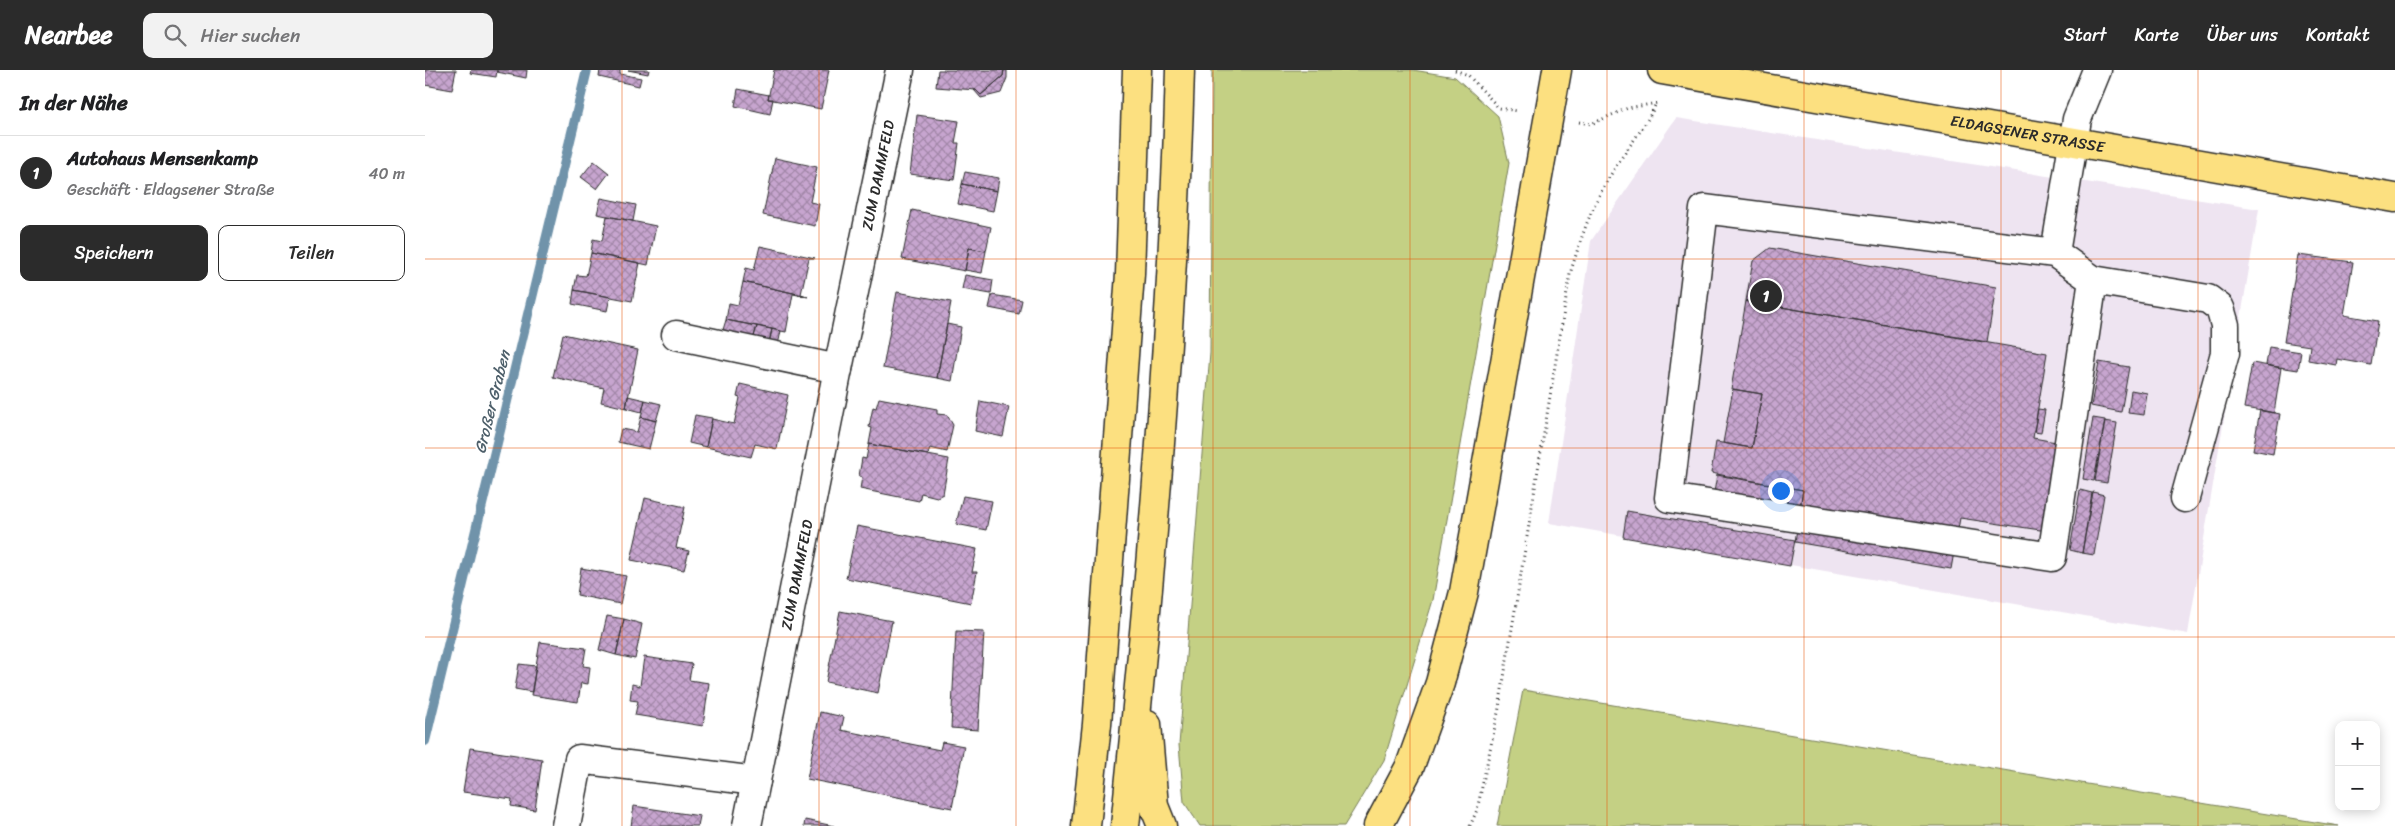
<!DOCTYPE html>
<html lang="de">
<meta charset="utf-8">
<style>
body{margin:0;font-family:Sriracha,sans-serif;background:#f2f2f2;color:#202124}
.controls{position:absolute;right:15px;bottom:15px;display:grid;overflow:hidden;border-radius:10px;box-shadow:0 2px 12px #0003}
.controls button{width:45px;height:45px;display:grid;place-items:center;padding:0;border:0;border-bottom:1px solid #e0e0e0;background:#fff;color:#202124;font:25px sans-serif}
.you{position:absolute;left:1355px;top:420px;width:18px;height:18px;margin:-12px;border:4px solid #fff;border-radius:50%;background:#1a73e8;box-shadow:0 0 0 8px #1a73e833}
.badge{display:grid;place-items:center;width:32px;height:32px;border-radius:50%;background:#2b2b2b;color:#fff;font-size:16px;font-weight:700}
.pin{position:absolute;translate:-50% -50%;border:2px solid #fff;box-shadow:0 1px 5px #0006}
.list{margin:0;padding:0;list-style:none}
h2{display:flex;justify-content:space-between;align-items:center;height:65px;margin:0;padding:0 20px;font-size:21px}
h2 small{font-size:16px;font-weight:400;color:#757577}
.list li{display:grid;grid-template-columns:32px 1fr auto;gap:15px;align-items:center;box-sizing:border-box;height:75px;padding:0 20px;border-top:1px solid #e0e0e0}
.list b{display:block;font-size:19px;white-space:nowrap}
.list p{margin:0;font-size:16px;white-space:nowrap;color:#757577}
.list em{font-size:16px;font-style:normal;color:#757577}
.actions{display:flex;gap:10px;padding:15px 20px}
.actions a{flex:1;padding:11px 0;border:1px solid #2b2b2b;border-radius:10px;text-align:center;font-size:18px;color:#2b2b2b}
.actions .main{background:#2b2b2b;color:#fff}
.icon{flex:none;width:28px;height:28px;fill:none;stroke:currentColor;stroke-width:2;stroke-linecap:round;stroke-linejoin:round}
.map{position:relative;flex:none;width:1970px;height:756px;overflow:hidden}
header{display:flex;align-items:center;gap:30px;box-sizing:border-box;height:70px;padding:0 25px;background:#2b2b2b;color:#fff}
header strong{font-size:24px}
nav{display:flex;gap:28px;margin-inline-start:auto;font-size:18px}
.search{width:350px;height:45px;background:#f2f2f2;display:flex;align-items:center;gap:12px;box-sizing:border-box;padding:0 18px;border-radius:10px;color:#757577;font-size:19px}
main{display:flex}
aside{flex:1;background:#fff}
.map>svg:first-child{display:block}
.built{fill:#eee4f1}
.green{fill:#c4d084;stroke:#787e58}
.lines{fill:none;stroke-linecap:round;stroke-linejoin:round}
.stream{stroke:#6f93aa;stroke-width:10}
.building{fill:url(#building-cross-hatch);stroke:#2b2b2b}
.minor-casing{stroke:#2b2b2b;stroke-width:31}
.major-casing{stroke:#2b2b2b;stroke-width:31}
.highway-casing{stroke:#2b2b2b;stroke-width:31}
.path{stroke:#2b2b2b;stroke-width:3;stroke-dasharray:1 4;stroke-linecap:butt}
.minor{stroke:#fff;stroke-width:28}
.major{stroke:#fce080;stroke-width:28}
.highway{stroke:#fce080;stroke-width:28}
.grid{fill:none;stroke:#e8590c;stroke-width:1;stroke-opacity:0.55}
.labels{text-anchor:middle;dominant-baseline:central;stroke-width:4;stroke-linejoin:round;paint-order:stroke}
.street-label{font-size:15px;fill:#2b2b2b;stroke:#fff}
.water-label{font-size:16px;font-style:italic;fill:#4d5f6a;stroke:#fff}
</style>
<header>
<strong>Nearbee</strong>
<div class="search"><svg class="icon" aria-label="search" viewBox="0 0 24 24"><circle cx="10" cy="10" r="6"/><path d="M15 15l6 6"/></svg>Hier suchen</div>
<nav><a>Start</a><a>Karte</a><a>Über uns</a><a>Kontakt</a></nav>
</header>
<main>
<aside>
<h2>In der Nähe<small></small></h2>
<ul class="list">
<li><span class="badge">1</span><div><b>Autohaus Mensenkamp</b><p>Geschäft · Eldagsener Straße</p></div><em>40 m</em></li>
</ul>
<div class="actions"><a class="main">Speichern</a><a>Teilen</a></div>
</aside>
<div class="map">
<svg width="1970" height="756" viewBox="0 0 1970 756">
<defs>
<pattern id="building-cross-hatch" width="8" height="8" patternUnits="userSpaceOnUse" patternTransform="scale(1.25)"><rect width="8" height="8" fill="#c7a5cf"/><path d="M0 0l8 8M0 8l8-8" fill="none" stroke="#a287a8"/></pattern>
</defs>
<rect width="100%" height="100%" fill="#fff"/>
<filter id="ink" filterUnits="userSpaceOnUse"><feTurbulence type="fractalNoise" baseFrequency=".02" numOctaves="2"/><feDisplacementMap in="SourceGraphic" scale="10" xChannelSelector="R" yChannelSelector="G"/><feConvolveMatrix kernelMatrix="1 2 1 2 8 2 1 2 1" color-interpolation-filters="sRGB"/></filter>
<g filter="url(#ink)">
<path class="built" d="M1251 48 1834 139 1763 564 1124 453 1166 171Z"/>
<path class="green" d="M787 0H988L1030 7 1073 46 1084 93 1008 530 959 690 919 756H775L759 732 754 675 785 283Z
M1098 620 1914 756H1072Z"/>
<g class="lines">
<path class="stream" d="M0 671 162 0"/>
</g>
<path class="building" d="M0 0H31L27 20 0 15Z
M46 0H72L71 7 45 3Z
M72 0H102L101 8 72 2Z
M175 0H195V4L216 8 214 16 174 7Z
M203 0H224L223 4Z
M349 0H404L396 39 343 29Z
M513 0H579L578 6 556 25 551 20 511 17Z
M579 0H582V8L576 23 556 28 549 20H551L556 25 578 6Z
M313 19 344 25 343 29H348L345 44 310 36Z
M492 45 534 51 530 73H534L529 110 485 104Z
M350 88 392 97 385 132 394 134 390 156 338 145Z
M169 91 184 103 172 119 156 107Z
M540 102 574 108 572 121 537 114Z
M537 114 572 121 568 141 533 134Z
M176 128 211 135 208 151 172 144Z
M487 140 566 157 561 181 544 178 540 201 477 189Z
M182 146 231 156 223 195 166 183 168 169 177 171Z
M335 176 390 188H384L376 224 382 226 318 212 321 198 329 200Z
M544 178 561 181 557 203 540 200Z
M1345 178 1571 217 1562 272 1321 231 1328 191Z
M166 183 215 193 207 231 149 220 152 205 161 206Z
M1873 185 1928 192 1919 245 1953 251 1946 295 1912 289 1911 295 1883 290 1885 276 1859 272Z
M540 205 568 210 566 224 537 219Z
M318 212 382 226 383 227 368 224 361 262 301 250 304 233 313 235Z
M149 220 185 227 182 241 147 234Z
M472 222 526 232 512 308 458 298Z
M567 225 597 230 594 244 564 238Z
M1321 231 1622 283 1608 368 1637 373 1622 461 1535 448 1526 499 1370 472 1378 420 1286 403 1291 372 1327 378 1337 324 1306 319Z
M301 250 332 256 328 270 297 263Z
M522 254 536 257 527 311 512 308Z
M332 256 347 259 344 273 328 270Z
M347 259 356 261 353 275 344 273Z
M138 264 213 280 201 338 176 332 179 318 128 307Z
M1844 277 1876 282 1873 300 1841 295Z
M1674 292 1704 297 1696 342 1666 336Z
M1827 293 1856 298 1849 343 1819 338Z
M315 314 363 325 352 379 330 374 326 387 281 377 287 349 309 354 315 328 312 327Z
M1308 319 1337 324 1327 378 1298 373Z
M1706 320 1722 323 1719 345 1703 343Z
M203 326 220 330 217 342 201 338Z
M454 328 512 339V344L522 345 528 355 522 382 505 378 503 385 444 374 447 358 444 357 448 337 451 338Z
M220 330 236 334 231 351 216 347Z
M555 331 584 337 578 367 550 361Z
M1613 339 1620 340 1616 363 1609 362Z
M1835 340 1855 344 1848 384 1828 380Z
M270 345 287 348 281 377 264 373Z
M216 347 231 351 224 379 193 372 196 359 212 362Z
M1668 348 1680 350 1669 411 1658 409Z
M1680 351 1692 353 1682 413 1670 411Z
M444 374 524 389 518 424 512 427 496 423 494 431 435 419 437 407 434 406 437 388 441 389Z
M1292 405 1378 420 1373 448 1287 434Z
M1655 420 1667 423 1657 483 1645 480Z
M1668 422 1679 425 1669 485 1657 483Z
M538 426 567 431 561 460 531 454Z
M220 428 260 437 251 478 264 481 259 500 206 490Z
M1202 441 1370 470 1365 496 1198 467Z
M432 456 552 479 547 502H552L546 533 421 508Z
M156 498 201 506 195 534 152 525Z
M415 541 467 551 453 623 401 612Z
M182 546 199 549 191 585 174 580Z
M199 549 217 554 210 589 191 585Z
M531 561 559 562 553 660 526 658Z
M115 572 161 578 158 596 165 597 163 614 156 613 153 632 106 625Z
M219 587 267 594 264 610 284 613 278 656 210 645 213 631 205 630 207 614 215 616Z
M94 594 111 596 107 622 90 619Z
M395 642 419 647 416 660 515 680 517 672 539 676 527 738 382 709Z
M45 678 117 689 110 740 86 736 87 729 38 722Z
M209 736 275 746 273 756H206Z
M380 750 409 756H379Z"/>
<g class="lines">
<defs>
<g id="minor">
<path d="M1630 183 1668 210 1627 487 1244 428 1279 139 1630 183 1652 49 1672 0"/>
<path d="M1668 210 1783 229 1795 238 1800 255V283L1760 428"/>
<path d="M251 265 413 299"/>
<path d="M141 756 154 689 331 711"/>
<path id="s1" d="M322 756 413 299 475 0"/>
</g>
<g id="major">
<path id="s2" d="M1237 0 1970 128"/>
</g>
<path id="highway" d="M722 654 729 736 737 756
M661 756 672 654 705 204 712 0
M700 756C726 505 748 252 755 0
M953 756 985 696 1015 613 1039 522 1132 0"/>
</defs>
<use href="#minor" class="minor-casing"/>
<use href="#major" class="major-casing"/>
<use href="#highway" class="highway-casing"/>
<path class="path" d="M1030 0 1043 5 1074 38 1093 41
M1154 52 1166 54 1203 38 1233 33
M1045 756 1052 740 1074 638 1145 204C1157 165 1167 133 1190 98 1203 76 1221 57 1231 33"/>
<use href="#minor" class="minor"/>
<use href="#major" class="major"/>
<use href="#highway" class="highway"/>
</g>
</g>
<path class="grid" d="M197 0V756M394 0V756M591 0V756M788 0V756M985 0V756M1182 0V756M1379 0V756M1576 0V756M1773 0V756M0 189H1970M0 378H1970M0 567H1970"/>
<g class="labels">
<g class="street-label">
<text stroke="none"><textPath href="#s2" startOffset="371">ELDAGSENER STRASSE</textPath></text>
<text stroke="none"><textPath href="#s1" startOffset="664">ZUM DAMMFELD</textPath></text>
<text stroke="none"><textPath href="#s1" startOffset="256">ZUM DAMMFELD</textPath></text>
</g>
<g class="water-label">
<text transform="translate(67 332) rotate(-76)">Großer Graben</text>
</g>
</g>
</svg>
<div class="controls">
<button>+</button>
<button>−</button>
</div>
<div class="you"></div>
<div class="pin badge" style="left:1341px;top:226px">1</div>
</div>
</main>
